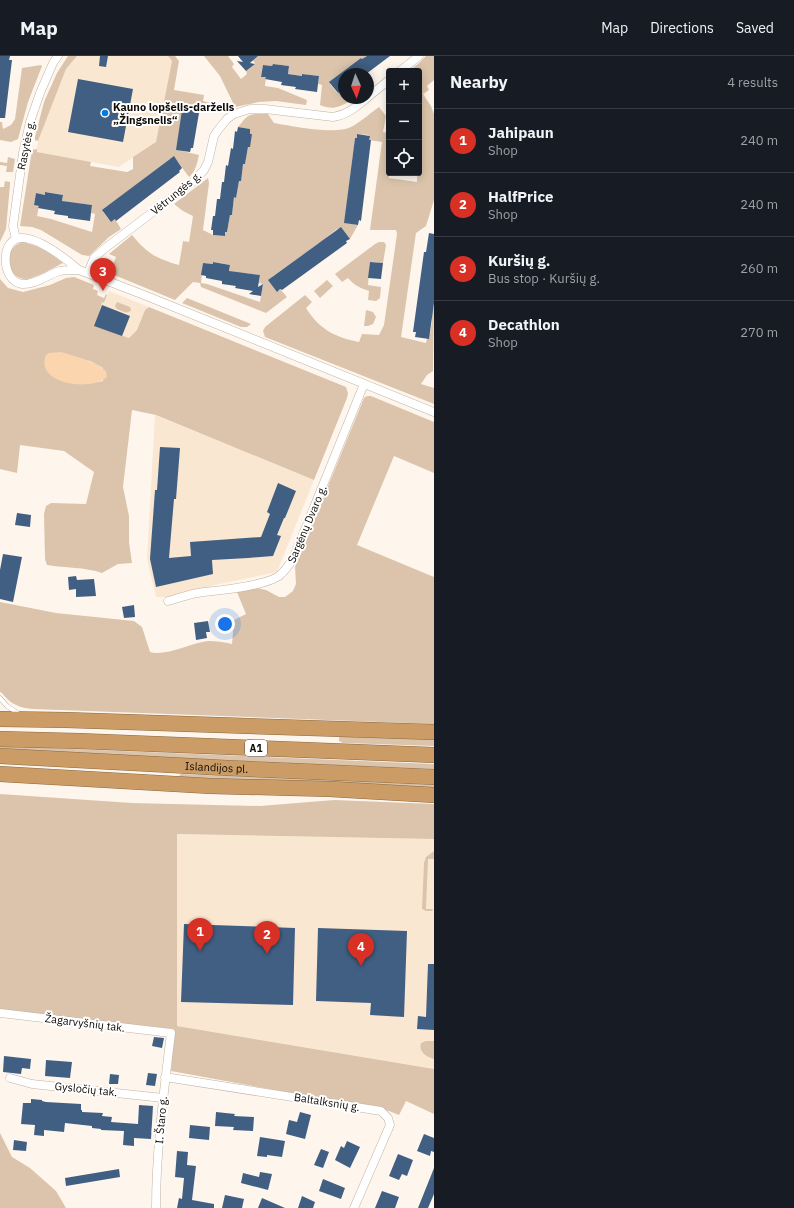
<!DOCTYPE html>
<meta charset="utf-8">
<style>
body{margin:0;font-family:"IBM Plex Sans",sans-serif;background:#242831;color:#f1f3f6}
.controls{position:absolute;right:12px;top:12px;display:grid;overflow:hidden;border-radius:4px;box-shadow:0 2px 10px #0003}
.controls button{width:36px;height:36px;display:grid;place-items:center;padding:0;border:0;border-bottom:1px solid #363941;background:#171b24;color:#f1f3f6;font:20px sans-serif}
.compass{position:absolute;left:338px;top:12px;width:36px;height:36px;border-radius:50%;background:#171b24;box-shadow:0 2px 10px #0003;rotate:177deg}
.you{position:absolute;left:225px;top:568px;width:14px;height:14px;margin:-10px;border:3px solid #fff;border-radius:50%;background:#1a73e8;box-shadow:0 0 0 6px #1a73e833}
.badge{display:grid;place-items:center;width:26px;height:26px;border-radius:50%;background:#d93025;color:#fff;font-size:13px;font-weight:700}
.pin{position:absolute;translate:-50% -33px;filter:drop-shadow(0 1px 2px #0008)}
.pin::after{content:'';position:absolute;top:21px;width:14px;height:12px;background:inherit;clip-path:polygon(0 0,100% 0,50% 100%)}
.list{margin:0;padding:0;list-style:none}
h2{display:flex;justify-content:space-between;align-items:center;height:52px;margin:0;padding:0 16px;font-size:17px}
h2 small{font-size:13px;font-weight:400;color:#9ea1a6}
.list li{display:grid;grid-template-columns:26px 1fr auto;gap:12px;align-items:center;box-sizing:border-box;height:64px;padding:0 16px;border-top:1px solid #363941}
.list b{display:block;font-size:15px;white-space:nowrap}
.list p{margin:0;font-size:13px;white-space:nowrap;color:#9ea1a6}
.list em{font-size:13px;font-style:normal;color:#9ea1a6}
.icon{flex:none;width:22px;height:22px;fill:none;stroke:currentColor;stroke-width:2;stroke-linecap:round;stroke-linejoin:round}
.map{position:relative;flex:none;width:434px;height:1152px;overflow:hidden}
header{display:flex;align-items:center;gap:24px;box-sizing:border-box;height:56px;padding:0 20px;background:#171b24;border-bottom:1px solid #363941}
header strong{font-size:19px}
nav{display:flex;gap:22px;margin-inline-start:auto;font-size:14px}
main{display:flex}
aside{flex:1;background:#171b24}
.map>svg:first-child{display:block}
.built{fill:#fae7d2}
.green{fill:#dbc4ab;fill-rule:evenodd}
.water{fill:#fad5ad}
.building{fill:#415f82}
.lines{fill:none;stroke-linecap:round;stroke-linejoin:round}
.lane-casing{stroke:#c0b3a4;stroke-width:5}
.street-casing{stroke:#c0b3a4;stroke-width:9}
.highway-casing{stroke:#896944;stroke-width:16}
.lane{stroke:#fff;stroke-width:4}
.street{stroke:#fff;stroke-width:8}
.highway{stroke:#cb9c65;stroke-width:15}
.poi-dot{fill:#007ce2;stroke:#fff;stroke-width:1.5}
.labels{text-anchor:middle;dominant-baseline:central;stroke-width:4;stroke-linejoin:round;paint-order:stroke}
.shield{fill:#fff;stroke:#575451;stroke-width:1}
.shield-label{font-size:10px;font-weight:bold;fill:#0f0b06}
.poi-label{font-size:11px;font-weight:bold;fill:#0f0b06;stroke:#fff;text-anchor:start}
.street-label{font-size:11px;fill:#0f0b06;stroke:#fff}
</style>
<header>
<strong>Map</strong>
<nav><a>Map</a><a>Directions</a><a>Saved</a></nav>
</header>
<main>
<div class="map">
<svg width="434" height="1152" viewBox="0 0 434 1152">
<rect width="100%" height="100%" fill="#fef6ed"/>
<path class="built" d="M77 0H168L172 5 156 86 119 111 36 96 39 82 66 13Z
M109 235 149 251 145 254 137 274 129 282 94 270 100 249 102 246 104 247Z
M155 359 314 424 277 516 215 529 171 541H156L147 503Z
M177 778 434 783V1013L177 970Z"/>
<path class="green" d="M68 0H77L66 13 38 85 35 84V81L44 46 57 17Z
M168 0H175L179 5 174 34 204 39 203 45 214 48V55L196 57 185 51 178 94 199 99C197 107 196 115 189 121L175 102 171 104 170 103 124 138 103 156 111 166 115 163 121 173 109 181 89 200 82 199 41 174 32 171 20 170 32 94 37 93V96L91 106 90 110 127 116 133 113V101L156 86 172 5ZM46 136 63 139 62 147H75L92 149 91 157 95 158 92 176 51 163 37 160 39 150 34 149 36 137 45 139Z
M204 0H228L234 8 232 11 241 23 247 18 246 15 255 8 253 4 258 0H367L362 3 361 2 333 23 334 25 330 28 337 37 341 35 344 38V42H347L350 45C338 52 332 54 320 49L322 29 318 28 319 20 302 18V20L288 18 289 10 273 8 272 10 263 9 261 21H266L265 30 278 32 307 44 306 49 276 45 259 46 235 51 220 20Z
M426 0H434V24L427 30 429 34 423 38 431 50 434 58V144L426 170 416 177 401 281 426 287 428 278H430L432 265 431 255H433L434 247 433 315 427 319 421 328 434 332V348L265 281 263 275 265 271 305 239 312 246 306 252C320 274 335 281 359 286L362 278 379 279 384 269 397 178 396 174H370L382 86 369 84V79L358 78 357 82H355L345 162 347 163 346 167 358 169 350 183 337 173 327 181 320 188 319 187 272 221 277 235 280 233 287 241 266 257 201 231 200 227 193 226 175 244 102 214 100 210V206L112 211 116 201 109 198 132 179C148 198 155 202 179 209L183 185 189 186 193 160 183 155 174 148 208 122 209 127 203 174 213 179 225 180V176H227L230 159H232L234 141H236L239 125 243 108H245L248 91 252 78H250V73L238 71C250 56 249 58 268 58L274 67C291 70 335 79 351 71 361 66 370 57 379 51L386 60 383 76 389 77V122L417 126V117H419L420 82 419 71V15H409L418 8ZM214 206 230 209 229 217H243L260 219 259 227 263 228 260 246 207 228 201 227 203 207 213 208Z
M41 9 42 10 28 46 18 83 11 86 0 84V66H2L3 73 11 69 15 63 22 12Z
M8 101 15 103 13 116H6L7 110 0 109V106L7 107Z
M5 125 10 126V129L6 173 0 186V131H4Z
M22 186C38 189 50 197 63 207 55 211 32 224 24 223 17 222 12 217 8 212L9 196 16 189Z
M379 186H384L386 189 383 207 370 206 368 229 381 231 380 242 376 245 368 244 369 235C360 232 354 229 348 222L342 226 335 218 375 188Z
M74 221 94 229 93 233 98 235 97 239 104 242 106 238 107 239 104 247 102 246 95 270 129 282 137 274 145 254 149 251 346 331 348 337 347 342 314 424 156 359 132 354 123 431 129 460V486L132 507 118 508 102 517C85 511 65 512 47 509L45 503 44 458 46 450 51 447 86 448 94 416 64 395 20 389 17 417 0 413V223L8 232 23 236 50 229 66 222ZM73 301 90 305 103 312V325C93 327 84 329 74 327Z
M327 224 333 230 320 242 314 235Z
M187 242 251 268 247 271H241L182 247Z
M117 246 130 251 131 254C128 259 122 255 117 253L115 250Z
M366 254 373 256 376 261 373 268 368 270H364Z
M367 340H371L434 366V417L394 400 357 489 434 521V668L33 653C20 652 10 648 2 637L0 636V546L56 557 134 565 142 571 150 596C164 601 191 587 208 585 216 585 224 586 232 588L234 564 246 558 237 536 257 532 266 534 279 541H285L293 535 296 528 295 511 364 342Z
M340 679 434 682V690L343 687 339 685V682Z
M0 690 434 708V713L0 695Z
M181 718 434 729V734L180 722 178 721Z
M0 738 132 747 260 750 334 744 434 748V783L177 778V970L434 1013V1058L406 1045 399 1059 389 1055 171 1015 174 973 0 954Z
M434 795V803H428L426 853H433L432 855H426L422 853 424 807 426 801Z
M426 985H434V1003C427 1001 418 996 421 987Z
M0 1077 12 1101 30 1112 56 1135 66 1152H0Z"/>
<path class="water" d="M61 296C76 301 93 304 106 315L107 321C91 336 34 328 46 299L49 297Z"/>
<path class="building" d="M0 0H10L9 4H12L5 62H0Z
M100 0H108L106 11 99 10Z
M238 0H258L250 7 255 8 246 15 237 5 243 6Z
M367 0H390L366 18H344V32L338 37 329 26 361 2 362 3Z
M273 8 289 10 288 18 302 20V18L319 20 317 36 295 33 296 31 281 29 282 26 265 23 266 21H261L263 9 272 10Z
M78 23 133 33 123 86 68 76Z
M185 50 197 52 196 57H199L193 92H191L190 96 176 94 182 54H184Z
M238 71 250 73V78H252L250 91H248L245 108H243L241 125H239L236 142 234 141 232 159H230L227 176H225V180L213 179V174H211L213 160H215L217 143H220L222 126H224L226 109 228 110 231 92 233 93 235 75 237 76Z
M357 78 370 80 369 84H371L361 165 359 164 358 169 344 167 355 82H357Z
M174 100 182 112 179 115 180 116 116 165 115 163 111 166 102 154Z
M45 136 63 139 62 145 92 149 90 165 68 162V160L54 158 55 155 38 152 39 150 34 149 36 137 45 139Z
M341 171 350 183 346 185 347 187 282 234 280 233 277 236 268 224Z
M429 177 434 178V247L429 283 415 281 416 276H413L424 196H426Z
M213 206 230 209 229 215 260 219 258 231 263 228 261 240 249 238 253 235 235 232 236 230 222 228V225L206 222V220L201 219 203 207 213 208Z
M370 206 383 207 381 223 368 222Z
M102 249 130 260 122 280 94 270Z
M160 391 180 392 176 443H174L169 502 191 500 190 486 261 481 270 458 267 456 278 427 296 435 285 462H284L277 479 281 480 273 500 248 502 212 504 213 518 156 531 150 503 155 434H157Z
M17 457 31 459 30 471 15 469Z
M3 498 22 501 13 546 0 543V514Z
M76 520 77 524 94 523 96 540 76 541V533L69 534 68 521Z
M134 549 135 561 124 562 122 551Z
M208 565 210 576H206L207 582 196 584 194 567Z
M184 868 295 872 293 949 181 946Z
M318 872 407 875 404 961 370 959 371 947 316 945Z
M428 908H434V974L417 973 418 960 426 961Z
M154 981 164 982 162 992 152 990Z
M4 1000 31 1003 30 1013 22 1012 21 1018 3 1016Z
M46 1004 72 1006 70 1022 45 1020Z
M148 1017 157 1018 155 1030 146 1029Z
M110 1018 119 1019 118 1028H109Z
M31 1043 42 1044V1045L46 1046 81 1048V1054H82V1056L103 1057 102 1060 112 1061 111 1066 138 1068 139 1049 153 1050 151 1083 134 1082V1090L123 1089 124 1075 101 1074V1073L92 1072V1070L65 1067 64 1076 44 1074V1080L34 1079 35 1069 21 1068 23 1047H31Z
M216 1056 235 1058 234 1060 254 1061 253 1075 233 1074 234 1071 215 1070Z
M300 1056 311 1059 305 1083 286 1078 289 1064 297 1066Z
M190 1069 210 1071 209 1084 189 1082Z
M424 1078 434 1082V1096L431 1095 430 1100 417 1095Z
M260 1081 285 1085 282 1101 267 1099V1101L257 1100Z
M14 1084 27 1086 26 1095 13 1094Z
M347 1085 360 1091 350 1112 335 1104 341 1090 344 1092Z
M321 1093 329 1096 323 1112 314 1109Z
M177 1095 188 1096 187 1109 196 1110 192 1144 214 1148V1152H177L179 1142 182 1143 184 1122 175 1121Z
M398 1098 413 1104 407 1120 402 1118 399 1124 389 1120Z
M434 1112V1138L428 1152H418Z
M119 1113 120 1121 66 1130 65 1122Z
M260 1116 272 1118 268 1134 241 1127 243 1117 259 1121Z
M323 1123 345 1132 341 1143 319 1135Z
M382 1135 399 1141 395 1152H375Z
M225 1139 244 1143 242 1152H222Z
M302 1140 315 1146 313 1152H298Z
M262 1142 285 1152H258Z"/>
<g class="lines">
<defs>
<path id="lane" d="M0 642 7 650 19 658"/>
<path id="street" d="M400 15 419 0
M368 41 389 24
M16 183 13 170 23 97 30 66 40 37 53 7 58 0
M79 214C66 203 40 183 23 182 0 180 0 225 22 228 36 229 48 218 60 215 66 214 72 214 79 214L144 239 434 356
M88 217 94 202 104 193 195 124 204 114 208 106 214 80 218 74 227 63 234 58 250 53H265L333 61C347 59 356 51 367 42
M168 545C179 542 192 537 204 536 223 534 264 530 279 520 285 515 289 509 293 503L364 328
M0 957 171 977C164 1035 156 1094 156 1152
M165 1021 381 1055 388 1062 390 1069 354 1152
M10 1022 32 1028 163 1042"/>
<g id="highway">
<path d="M0 663 66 664 434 676"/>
<path d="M0 683 79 685 434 699"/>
<path id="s1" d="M0 700 227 712 434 721"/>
<path d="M0 718 210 730 329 733 434 739"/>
</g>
</defs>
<use href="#lane" class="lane-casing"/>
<use href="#street" class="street-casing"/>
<use href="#highway" class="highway-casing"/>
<use href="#lane" class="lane"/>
<use href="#street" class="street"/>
<use href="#highway" class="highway"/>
</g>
<circle class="poi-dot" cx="105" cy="57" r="4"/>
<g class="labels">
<rect class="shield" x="245" y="684" width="22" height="16" rx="3"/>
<g class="shield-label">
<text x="256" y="692">A1</text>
</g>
<g class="poi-label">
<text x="113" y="51">Kauno lopšelis-darželis<tspan x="113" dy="13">„Žingsnelis“</tspan></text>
</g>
<g class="street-label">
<text transform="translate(26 89) rotate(-78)">Rasytės g.</text>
<text transform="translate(176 137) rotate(-39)">Vėtrungės g.</text>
<text transform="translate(307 468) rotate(-67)">Sargėnų Dvaro g.</text>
<text stroke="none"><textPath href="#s1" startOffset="217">Islandijos pl.</textPath></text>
<text transform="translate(85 967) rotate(7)">Žagarvyšnių tak.</text>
<text transform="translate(86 1033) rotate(6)">Gysločių tak.</text>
<text transform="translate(327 1046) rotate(9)">Baltalksnių g.</text>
<text transform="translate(161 1064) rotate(-85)">I. Štaro g.</text>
</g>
</g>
</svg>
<div class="controls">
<button>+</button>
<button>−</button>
<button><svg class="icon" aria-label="locate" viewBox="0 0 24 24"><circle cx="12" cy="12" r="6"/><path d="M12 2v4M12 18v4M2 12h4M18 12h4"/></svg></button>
</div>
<svg class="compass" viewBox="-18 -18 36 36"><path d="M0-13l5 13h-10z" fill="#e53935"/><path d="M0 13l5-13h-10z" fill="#9ea1a6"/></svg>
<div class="you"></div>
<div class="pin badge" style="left:200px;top:895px">1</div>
<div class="pin badge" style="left:267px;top:898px">2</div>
<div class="pin badge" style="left:103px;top:235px">3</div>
<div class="pin badge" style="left:361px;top:910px">4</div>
</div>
<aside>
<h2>Nearby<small>4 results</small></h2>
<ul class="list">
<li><span class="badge">1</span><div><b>Jahipaun</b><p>Shop</p></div><em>240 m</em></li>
<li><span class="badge">2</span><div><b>HalfPrice</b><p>Shop</p></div><em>240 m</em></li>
<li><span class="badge">3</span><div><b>Kuršių g.</b><p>Bus stop · Kuršių g.</p></div><em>260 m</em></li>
<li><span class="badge">4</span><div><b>Decathlon</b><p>Shop</p></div><em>270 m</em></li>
</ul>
</aside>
</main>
